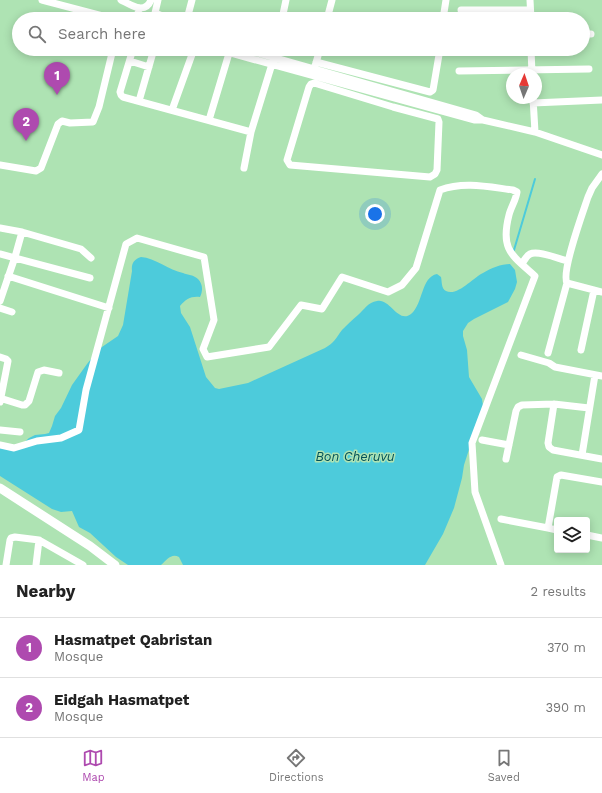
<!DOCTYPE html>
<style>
body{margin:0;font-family:"Work Sans",sans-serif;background:#f2f2f2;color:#222}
.controls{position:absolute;right:12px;bottom:12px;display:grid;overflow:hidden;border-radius:4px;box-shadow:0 2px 10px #0003}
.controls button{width:36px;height:36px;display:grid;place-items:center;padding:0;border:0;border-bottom:1px solid #e0e0e0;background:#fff;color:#222;font:20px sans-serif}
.compass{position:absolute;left:506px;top:68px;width:36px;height:36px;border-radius:50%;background:#fff;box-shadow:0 2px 10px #0003;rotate:2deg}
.you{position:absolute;left:375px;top:214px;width:14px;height:14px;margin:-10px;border:3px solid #fff;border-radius:50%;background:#1a73e8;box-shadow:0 0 0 6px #1a73e833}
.badge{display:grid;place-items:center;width:26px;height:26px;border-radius:50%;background:#ae4aaf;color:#fff;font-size:13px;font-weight:700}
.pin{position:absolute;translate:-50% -33px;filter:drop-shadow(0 1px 2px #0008)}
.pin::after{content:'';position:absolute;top:21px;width:14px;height:12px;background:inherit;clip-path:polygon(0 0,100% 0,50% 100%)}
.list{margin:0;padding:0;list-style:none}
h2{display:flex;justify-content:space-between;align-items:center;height:52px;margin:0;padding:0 16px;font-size:17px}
h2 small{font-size:13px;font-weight:400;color:#767676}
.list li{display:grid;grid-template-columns:26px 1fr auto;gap:12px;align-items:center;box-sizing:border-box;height:60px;padding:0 16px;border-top:1px solid #e0e0e0}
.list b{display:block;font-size:15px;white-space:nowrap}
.list p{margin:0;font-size:13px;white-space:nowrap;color:#767676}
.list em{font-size:13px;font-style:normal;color:#767676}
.icon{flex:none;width:22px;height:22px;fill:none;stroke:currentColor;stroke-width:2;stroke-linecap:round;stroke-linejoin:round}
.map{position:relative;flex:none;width:602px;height:565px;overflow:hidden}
.search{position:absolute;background:#fff;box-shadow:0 2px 10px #0003;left:12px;right:12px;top:12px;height:44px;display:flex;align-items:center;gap:10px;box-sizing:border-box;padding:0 14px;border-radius:22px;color:#767676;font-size:15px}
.sheet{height:172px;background:#fff}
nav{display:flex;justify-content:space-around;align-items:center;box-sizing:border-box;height:56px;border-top:1px solid #e0e0e0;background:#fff;font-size:11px;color:#767676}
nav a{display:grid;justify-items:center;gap:2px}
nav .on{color:#ae4aaf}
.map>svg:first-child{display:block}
.water{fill:#4dcbdb}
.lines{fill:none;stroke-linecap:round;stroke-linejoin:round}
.stream{stroke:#4dcbdb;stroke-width:2}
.street{stroke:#fff;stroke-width:7}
.secondary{stroke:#fff;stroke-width:9}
.labels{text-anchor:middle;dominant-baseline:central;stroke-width:3;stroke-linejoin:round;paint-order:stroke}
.water-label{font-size:13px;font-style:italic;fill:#005058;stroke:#aee3b3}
</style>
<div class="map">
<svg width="602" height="565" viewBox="0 0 602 565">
<rect width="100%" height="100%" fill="#aee3b3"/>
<path class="water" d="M141 257C155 258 169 270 183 273 188 275 194 275 198 279 203 284 203 291 200 297 191 296 186 299 180 306L181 313 190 327 206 377 215 388 219 389 248 383 325 348C334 343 336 338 342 330 347 325 352 320 358 315 364 310 368 302 377 301 390 298 398 324 411 314 423 304 421 277 437 274L441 277C442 281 441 289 446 291 457 297 474 277 483 273 491 268 501 264 510 264L515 270 517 282 515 289 508 302 474 319 468 323 463 331V336L467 350 469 377 482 399 483 406 464 465 462 478 454 508 443 534 425 565H183L179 557C171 553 167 560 161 565H128L116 557 90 533 79 527 72 511 61 512 52 509 0 476V448L20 446 29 438 35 435 45 434 49 433 52 426 55 416 61 408 72 385 87 364 99 349 118 336 123 325 132 271C131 264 134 259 141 257Z"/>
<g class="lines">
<path class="stream" d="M514 250 535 179"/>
<path class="street" d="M42 0 114 19
M121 0C131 5 145 15 151 0
M158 0 155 13 170 19
M530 0 531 19
M461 10H530
M137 19 139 8
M187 19 192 0
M282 19 286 0
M327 19 332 0
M443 19 446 0
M583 34H591
M133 49 120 92 121 95 123 97 251 132
M216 49 474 120H483L535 132 602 155
M244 49 476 115 483 120
M531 49 532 74
M130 61 149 67
M316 62 430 92 433 90 440 49
M315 66 320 49
M459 71 589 69
M314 83 393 107 438 119 439 122 437 170 435 174 430 177 290 165 287 160 309 87 311 84Z
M533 98 535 132
M139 101 154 49
M533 103 602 100
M172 110 194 49
M209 120 230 50
M0 165 36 171 41 168 58 124 62 121 70 123 93 122 99 107 113 49
M244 168 251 132 272 64 276 49
M0 228 22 232
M0 254 90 278
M522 264C524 261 526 256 530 254 538 250 559 259 568 261
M8 276 109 308
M567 283 602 292
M0 301 15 257 22 232 81 249 91 258
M0 308 12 312
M581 350 594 290
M548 353 567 283C561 272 583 212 588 197L592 188 602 174
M521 355 549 363 555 367 602 376
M0 357 6 359 8 361 0 402
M0 398 22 405H25L29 401 38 372 44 370 59 373
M554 404 548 443 549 447 553 450 602 459
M0 430 20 432
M482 440 509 445
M0 445 14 448 37 441 61 438 79 430 86 390 126 244 137 238 204 257 214 320 203 349 207 357 269 347 301 305 322 309 342 277 388 292 402 285 416 268 440 190C464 181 489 187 513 190L517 192C516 200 511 207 509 215 500 250 512 255 535 276L472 443 475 492 501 565
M582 455 595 375
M506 459 516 411 518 407 522 405 554 404 589 408
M501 519 548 528
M557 530 548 528 557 477 561 475 602 482
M587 535 602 538
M6 565 10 540 11 538 15 537 39 540 83 565
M36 565 39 540"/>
<path class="secondary" d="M0 488 90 546 115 565"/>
</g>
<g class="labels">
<g class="water-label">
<text x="355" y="456">Bon Cheruvu</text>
</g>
</g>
</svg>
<div class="controls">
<button><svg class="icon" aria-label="layers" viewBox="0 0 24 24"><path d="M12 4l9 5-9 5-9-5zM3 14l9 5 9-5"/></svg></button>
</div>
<svg class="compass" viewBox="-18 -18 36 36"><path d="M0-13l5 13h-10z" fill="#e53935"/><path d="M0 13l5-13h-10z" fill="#767676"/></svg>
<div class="you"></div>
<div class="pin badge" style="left:57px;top:95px">1</div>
<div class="pin badge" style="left:26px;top:141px">2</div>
<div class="search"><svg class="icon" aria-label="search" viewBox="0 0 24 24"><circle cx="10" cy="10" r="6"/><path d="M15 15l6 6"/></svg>Search here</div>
</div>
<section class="sheet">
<h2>Nearby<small>2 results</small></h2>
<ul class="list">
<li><span class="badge">1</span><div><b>Hasmatpet Qabristan</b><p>Mosque</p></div><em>370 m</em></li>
<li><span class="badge">2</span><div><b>Eidgah Hasmatpet</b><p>Mosque</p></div><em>390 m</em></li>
</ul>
</section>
<nav>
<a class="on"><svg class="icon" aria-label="map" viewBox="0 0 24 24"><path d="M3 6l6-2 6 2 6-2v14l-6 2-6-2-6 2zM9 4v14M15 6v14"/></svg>Map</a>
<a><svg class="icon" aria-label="directions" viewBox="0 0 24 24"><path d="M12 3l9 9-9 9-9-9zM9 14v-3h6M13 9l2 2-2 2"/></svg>Directions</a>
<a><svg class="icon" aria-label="saved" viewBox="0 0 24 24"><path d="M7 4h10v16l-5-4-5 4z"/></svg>Saved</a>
</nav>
